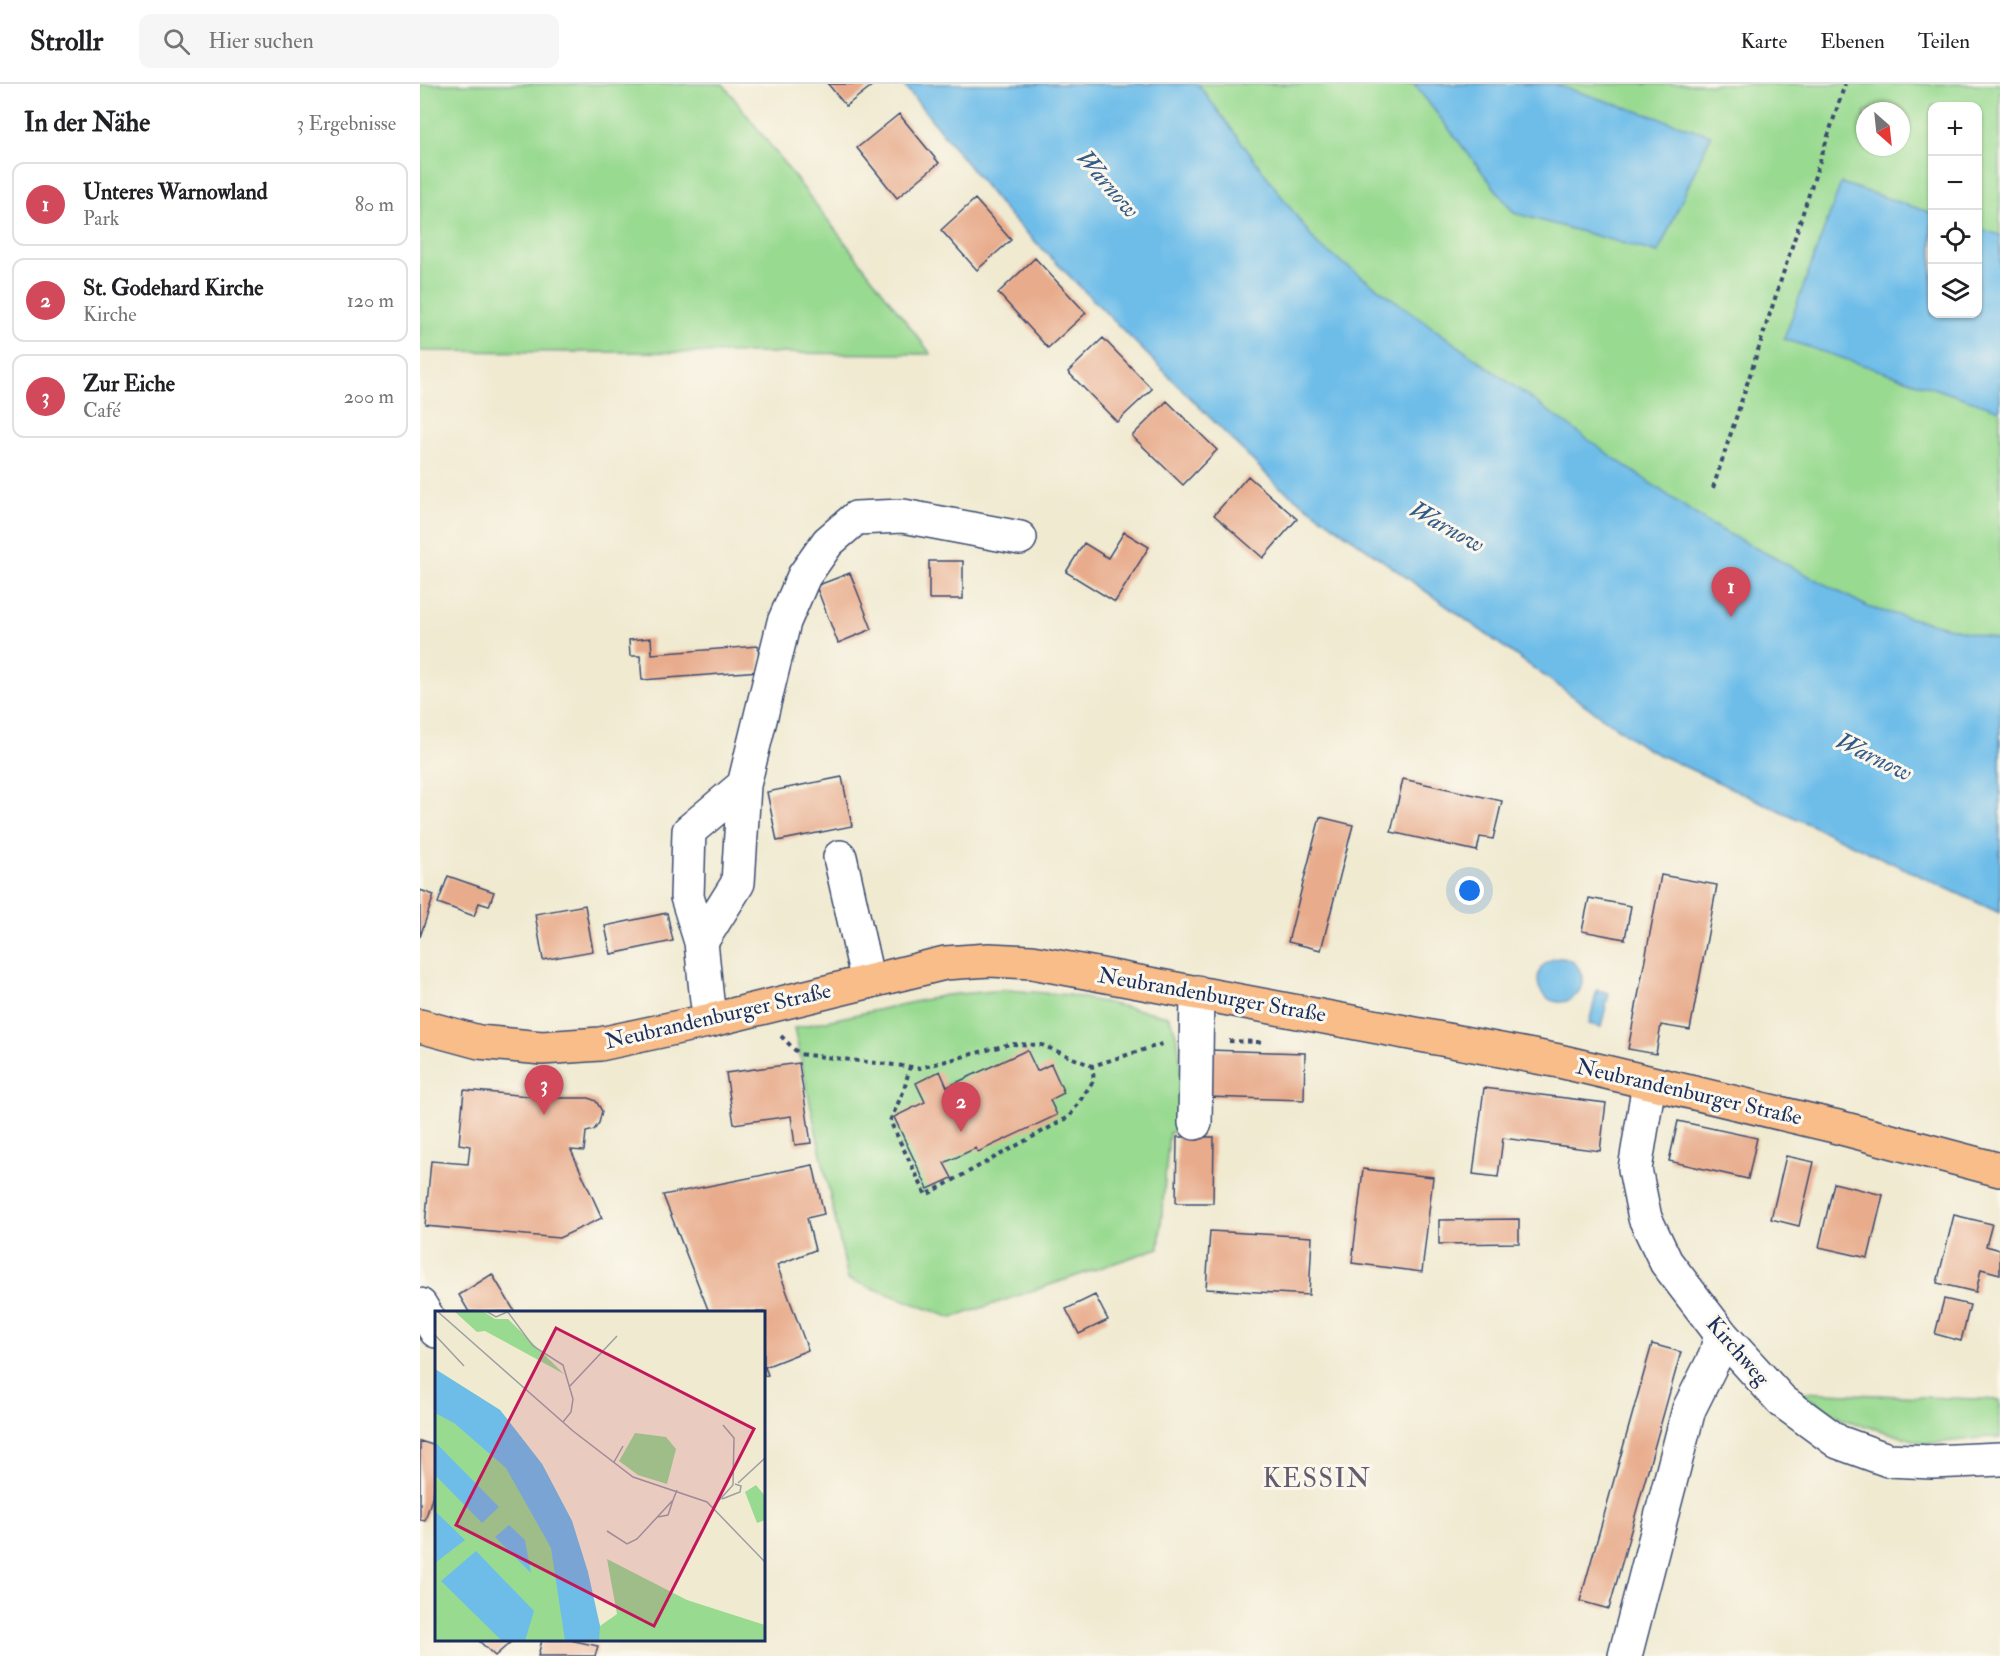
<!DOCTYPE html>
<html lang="de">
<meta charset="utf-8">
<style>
body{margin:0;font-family:"IM FELL Double Pica",serif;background:#f6f6f6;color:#202124}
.controls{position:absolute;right:18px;top:18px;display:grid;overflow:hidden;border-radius:12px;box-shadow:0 2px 4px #0004}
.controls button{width:54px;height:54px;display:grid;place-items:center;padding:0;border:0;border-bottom:2px solid #e0e0e0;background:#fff;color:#202124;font:30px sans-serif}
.compass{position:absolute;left:1436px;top:18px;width:54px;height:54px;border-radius:50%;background:#fff;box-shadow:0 2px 4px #0004;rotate:153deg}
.you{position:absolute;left:1050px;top:807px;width:21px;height:21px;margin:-15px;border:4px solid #fff;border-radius:50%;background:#1a73e8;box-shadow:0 0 0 9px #1a73e833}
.badge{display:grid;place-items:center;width:39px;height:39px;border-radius:50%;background:#d1495b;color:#fff;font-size:20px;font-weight:700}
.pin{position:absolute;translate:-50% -50px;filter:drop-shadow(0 2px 3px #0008)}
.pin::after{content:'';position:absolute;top:32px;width:21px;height:18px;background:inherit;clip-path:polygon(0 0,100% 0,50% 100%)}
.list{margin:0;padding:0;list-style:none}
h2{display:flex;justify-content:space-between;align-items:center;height:78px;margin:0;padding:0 24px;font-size:26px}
h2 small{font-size:20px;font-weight:400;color:#757577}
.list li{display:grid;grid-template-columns:39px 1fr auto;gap:18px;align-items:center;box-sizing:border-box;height:84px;margin:0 12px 12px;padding:0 12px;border:2px solid #e0e0e0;border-radius:12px}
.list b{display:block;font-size:22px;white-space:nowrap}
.list p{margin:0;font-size:20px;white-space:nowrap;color:#757577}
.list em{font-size:20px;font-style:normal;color:#757577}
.icon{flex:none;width:33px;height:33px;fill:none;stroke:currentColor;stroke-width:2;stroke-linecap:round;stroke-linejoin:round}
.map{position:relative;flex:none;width:1580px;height:1572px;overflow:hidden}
header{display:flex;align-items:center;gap:36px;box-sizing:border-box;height:84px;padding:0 30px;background:#fff;border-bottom:2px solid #e0e0e0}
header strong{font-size:28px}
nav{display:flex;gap:33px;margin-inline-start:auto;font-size:21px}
.search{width:420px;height:54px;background:#f6f6f6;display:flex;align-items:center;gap:15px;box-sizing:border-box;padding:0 21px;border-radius:12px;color:#757577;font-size:22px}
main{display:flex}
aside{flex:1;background:#fff}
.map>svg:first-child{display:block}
.green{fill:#99da91;stroke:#5a8478;stroke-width:1.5;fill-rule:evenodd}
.water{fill:#6ebde9;stroke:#4476a4;stroke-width:1.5}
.building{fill:#e8ac8c}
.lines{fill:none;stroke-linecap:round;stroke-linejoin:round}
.minor-casing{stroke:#3b4b6f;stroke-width:36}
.major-casing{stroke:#3b4b6f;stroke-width:36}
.path{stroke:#3b4b6f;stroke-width:4;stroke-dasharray:4.5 4.5;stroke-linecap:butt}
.minor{stroke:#fff;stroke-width:33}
.major{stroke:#f8bd89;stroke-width:33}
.labels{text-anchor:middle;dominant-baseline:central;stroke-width:6;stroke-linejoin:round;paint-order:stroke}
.street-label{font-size:22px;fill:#1b2f5e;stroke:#fbf7ec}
.water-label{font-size:24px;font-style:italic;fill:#345a88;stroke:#fbf7ec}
.quarter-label{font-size:26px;letter-spacing:1.5px;fill:#635b6e;stroke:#fbf7ec}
.inset-road{fill:none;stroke:#9b9fa3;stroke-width:1.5}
.view{fill:#c2185b;fill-opacity:0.15;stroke:#c2185b;stroke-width:3}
.inset-edge{fill:none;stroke:#1b2f5e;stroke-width:3}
</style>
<header>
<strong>Strollr</strong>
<div class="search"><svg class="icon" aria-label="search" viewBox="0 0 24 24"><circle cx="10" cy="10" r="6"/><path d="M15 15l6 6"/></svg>Hier suchen</div>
<nav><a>Karte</a><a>Ebenen</a><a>Teilen</a></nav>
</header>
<main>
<aside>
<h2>In der Nähe<small>3 Ergebnisse</small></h2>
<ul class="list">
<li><span class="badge">1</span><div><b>Unteres Warnowland</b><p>Park</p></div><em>80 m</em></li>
<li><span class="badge">2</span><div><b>St. Godehard Kirche</b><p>Kirche</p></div><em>120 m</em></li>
<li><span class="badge">3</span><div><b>Zur Eiche</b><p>Café</p></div><em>200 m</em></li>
</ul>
</aside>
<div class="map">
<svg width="1580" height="1572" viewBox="0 0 1580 1572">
<rect width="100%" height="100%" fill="#fbf7ec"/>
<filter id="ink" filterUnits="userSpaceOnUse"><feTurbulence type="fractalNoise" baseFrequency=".0167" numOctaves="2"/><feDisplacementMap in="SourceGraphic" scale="12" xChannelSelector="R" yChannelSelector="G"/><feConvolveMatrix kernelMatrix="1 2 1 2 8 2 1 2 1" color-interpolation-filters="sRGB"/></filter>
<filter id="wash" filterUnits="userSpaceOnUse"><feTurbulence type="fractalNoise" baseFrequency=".008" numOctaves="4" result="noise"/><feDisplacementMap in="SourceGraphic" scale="24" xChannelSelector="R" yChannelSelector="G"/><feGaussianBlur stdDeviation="1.35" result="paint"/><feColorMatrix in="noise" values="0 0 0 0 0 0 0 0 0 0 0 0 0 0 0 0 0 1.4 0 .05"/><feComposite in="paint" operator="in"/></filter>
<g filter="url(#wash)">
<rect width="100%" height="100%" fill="#f0ead1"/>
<path class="green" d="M0 0H303L511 270 0 267Z
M483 0H1580V829L1227 665 857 401 587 129ZM1512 22H1558V230H1512ZM1445 27H1481V63H1445Z
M587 906 649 911 748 932C765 956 761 1017 761 1047L749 1049 739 1164 532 1234 428 1195 374 944 526 911Z
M1379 1308 1580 1316V1354L1569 1353 1507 1360 1425 1336Z"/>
<path class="water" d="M483 0H778L898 161 1191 372 1290 440 1450 524 1580 556V829L1227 665 857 401 587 129Z
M994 0H1134L1291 51 1238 169 1094 129Z
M1421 99 1512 129V230H1558V144L1580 151V326L1364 255Z
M1118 896a22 22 0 1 1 44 0a22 22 0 1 1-44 0Z
M1177 906 1189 909 1181 943 1169 940Z"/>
<g id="blocks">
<path class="building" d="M408 0H454L426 22Z
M479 30 519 79 477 114 437 64Z
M555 115 591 156 557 186 521 146Z
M615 174 666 229 628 264 578 209Z
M683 254 732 305 697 338 648 288Z
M747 317 797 366 763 401 712 352Z
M828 392 877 435 843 474 794 431Z
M704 448 729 463 695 518 646 488 664 459 688 474Z
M509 477H543V515H509Z
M430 489 452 545 418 559 396 502Z
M231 554 232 570 338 562 340 587 222 596 220 572H210L209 556Z
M422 693 432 742 357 757 347 708Z
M983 695 1082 717 1073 755 1060 753 1057 767 971 748Z
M900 733 933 741 901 866 868 858Z
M1241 791 1297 801 1270 946 1241 941 1236 970 1208 965Z
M28 792 74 808 69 822 59 819 54 832 18 819Z
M0 806 14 811 0 853Z
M1169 814 1211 822 1205 855 1162 847Z
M165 821 173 867 123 876 115 830Z
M247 829 253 857 191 870 185 842Z
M607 966 617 987 631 980 644 1009 630 1016 637 1031 558 1068 556 1064 524 1079 532 1094 508 1105 474 1033 505 1018 496 999 520 987 527 1003Z
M788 966 885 969 884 1016 787 1013Z
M379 979 391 1059 375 1061 371 1032 314 1040 306 989Z
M1064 1004 1186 1019 1180 1067 1083 1054 1078 1093 1053 1090Z
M44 1006 130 1014H169L176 1017 182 1027 179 1039 174 1046 166 1048 164 1067 151 1066 182 1134 139 1154 5 1142 11 1077 48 1080 50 1062 39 1060Z
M1258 1037 1337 1054 1328 1095 1249 1077Z
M757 1053H794L793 1119H756Z
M1366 1072 1394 1078 1379 1142 1351 1135Z
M393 1081 404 1130 387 1134 395 1166 357 1181 388 1266 345 1283 348 1291 344 1292V1228H289L243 1111Z
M943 1085 1013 1093 1002 1188 932 1179Z
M1414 1099 1463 1111 1448 1174 1399 1163Z
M1534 1131 1572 1140 1566 1162 1580 1166V1190L1561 1185 1556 1208 1517 1199Z
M1099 1135V1159L1019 1160V1136Z
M790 1147 892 1153 889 1211 786 1205Z
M72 1190 95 1228H49L39 1211Z
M675 1211 688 1236 659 1250 646 1225Z
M1524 1215 1550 1221 1541 1257 1515 1250Z
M1232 1260 1261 1268 1189 1525 1160 1517Z
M0 1357 16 1362V1400L5 1437 0 1436Z
M58 1556H93L75 1572Z
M122 1556H150L178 1562 175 1572H118Z"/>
</g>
</g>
<g filter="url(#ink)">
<use href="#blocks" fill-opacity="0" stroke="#3b4b6f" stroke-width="1.5"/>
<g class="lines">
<defs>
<path id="minor" d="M420 773 448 898
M281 858 267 813 269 747 324 701
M292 936 287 917 281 858 318 799 324 701 364 538 384 492 408 458 436 434 483 432 600 454
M1229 999 1215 1085 1225 1134 1246 1178 1301 1250 1362 1317 1418 1358 1468 1376 1512 1378 1580 1375
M775 1039 777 908
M0 1221 16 1247
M1205 1572 1269 1325 1295 1273 1301 1250"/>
<path id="major" d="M0 942 59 958 122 964 180 960 292 936 525 879 569 876 612 878 1139 977 1414 1042 1580 1086"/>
</defs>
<use href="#minor" class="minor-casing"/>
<use href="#major" class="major-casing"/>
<path class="path" d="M1293 404 1425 0
M361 952 379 970 500 984 590 960 622 961 672 982 745 959
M809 957 839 958 840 954
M490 982 484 1006 470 1037 506 1111 649 1033 674 996 672 982"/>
<use href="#minor" class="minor"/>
<use href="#major" class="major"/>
</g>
</g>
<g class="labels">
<g class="street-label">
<text transform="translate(792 911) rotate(10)">Neubrandenburger Straße</text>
<text transform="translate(298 932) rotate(-13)">Neubrandenburger Straße</text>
<text transform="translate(1269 1008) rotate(13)">Neubrandenburger Straße</text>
<text transform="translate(1318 1267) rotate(49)">Kirchweg</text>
</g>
<g class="water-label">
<text transform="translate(688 100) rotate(49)">Warnow</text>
<text transform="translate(1027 443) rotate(29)">Warnow</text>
<text transform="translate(1454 673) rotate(26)">Warnow</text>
</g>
<g class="quarter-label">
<text x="897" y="1395">KESSIN</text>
</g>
</g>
<g transform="translate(15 1227)">
<rect width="330" height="330" fill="#f0ead1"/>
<path d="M19 0H48L60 8H73L129 63 50 20 42 21ZM0 58 65 99 107 153 137 210 165 315 182 303 172 248 252 289 330 314V330H0ZM200 122 231 126 241 138 232 173 203 164 184 150ZM321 174 330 185V209L322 212 310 181Z" fill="#99da91"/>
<path d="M0 58 65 99 107 153 137 210 153 261 165 315 164 330H130L116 237 71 157 19 112 0 102ZM0 131 64 196 47 212 0 164ZM0 200 30 229 0 252ZM74 214 90 229 96 262 60 226ZM41 240 99 300 90 330H67L6 270Z" fill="#6ebde9"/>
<path class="inset-road" d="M2 0 138 120 198 166 272 191 330 251M51 0 61 6 72 1M72 0 98 35 128 54 138 88 136 101 128 111M0 24 29 55M135 75 182 25M179 151 188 135M303 172 330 147M287 188 305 181 306 175 300 173M278 196 298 174 299 127 288 114M223 206 233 204 238 189M172 220 192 233 202 228 238 189 242 179"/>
<path class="view" d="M121 17 319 118 219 315 21 214Z"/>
<rect width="330" height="330" class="inset-edge"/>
</g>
</svg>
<div class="controls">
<button>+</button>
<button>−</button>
<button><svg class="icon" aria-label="locate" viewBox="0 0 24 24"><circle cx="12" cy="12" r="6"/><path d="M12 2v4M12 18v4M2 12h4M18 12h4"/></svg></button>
<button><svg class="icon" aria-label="layers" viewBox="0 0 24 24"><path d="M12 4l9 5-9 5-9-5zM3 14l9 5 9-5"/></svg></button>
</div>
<svg class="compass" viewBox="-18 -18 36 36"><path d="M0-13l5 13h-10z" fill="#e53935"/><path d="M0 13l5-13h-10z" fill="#757577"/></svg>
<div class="you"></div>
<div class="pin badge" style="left:1311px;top:533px">1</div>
<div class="pin badge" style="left:541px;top:1048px">2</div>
<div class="pin badge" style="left:124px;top:1031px">3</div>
</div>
</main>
